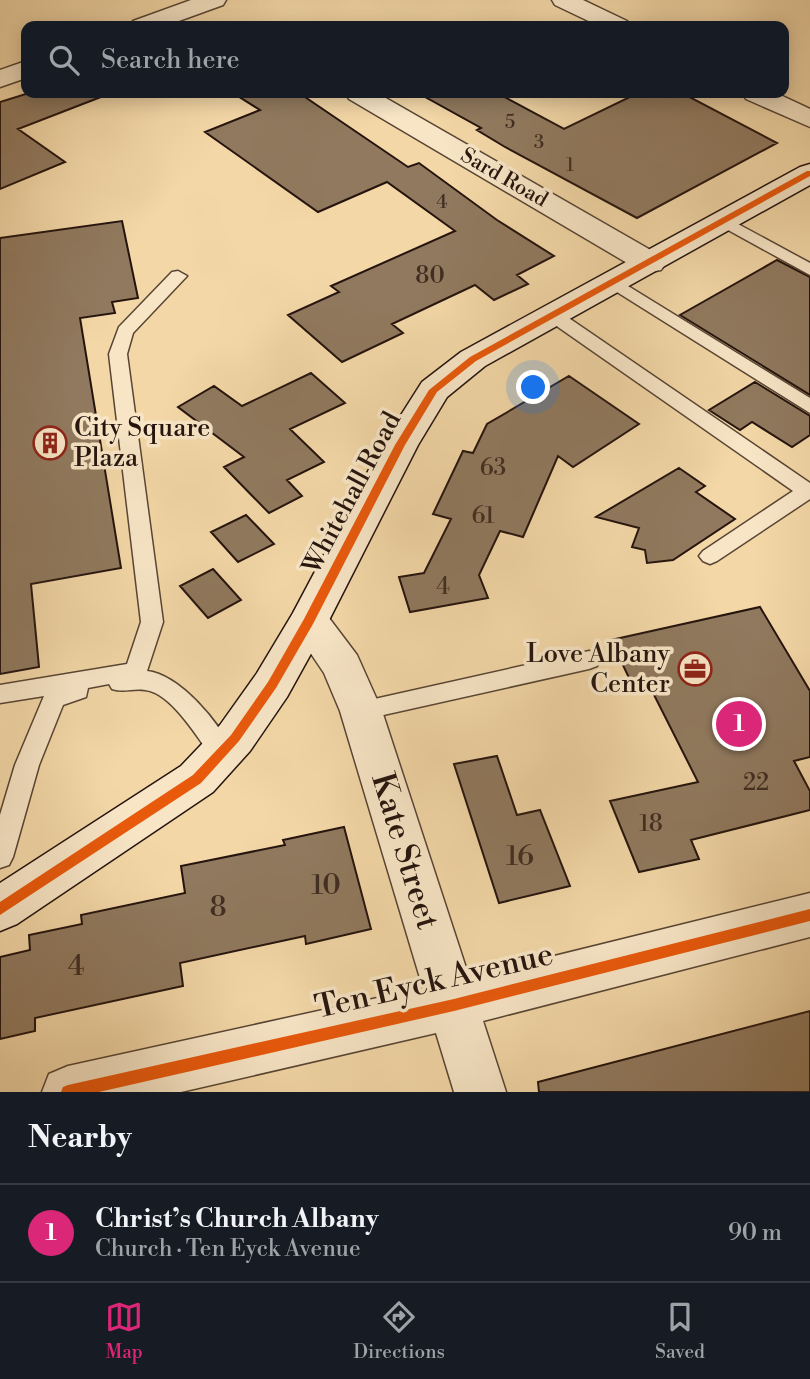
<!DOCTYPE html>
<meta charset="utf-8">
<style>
body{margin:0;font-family:"Libre Bodoni",serif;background:#242831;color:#f1f3f6}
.you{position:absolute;left:534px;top:388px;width:24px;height:24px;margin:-18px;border:5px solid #fff;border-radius:50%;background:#1a73e8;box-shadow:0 0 0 10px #1a73e833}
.badge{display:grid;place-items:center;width:46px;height:46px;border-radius:50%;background:#db2777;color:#fff;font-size:23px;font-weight:700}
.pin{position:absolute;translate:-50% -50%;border:4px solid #fff;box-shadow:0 2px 7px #0006}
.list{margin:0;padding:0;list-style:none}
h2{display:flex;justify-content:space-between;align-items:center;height:91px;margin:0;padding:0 28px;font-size:30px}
h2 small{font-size:23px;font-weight:400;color:#9ea1a6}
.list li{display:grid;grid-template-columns:46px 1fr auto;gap:21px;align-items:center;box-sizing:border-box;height:98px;padding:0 28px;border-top:2px solid #363941}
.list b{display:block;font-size:26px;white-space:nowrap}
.list p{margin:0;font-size:23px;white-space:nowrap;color:#9ea1a6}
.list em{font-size:23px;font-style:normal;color:#9ea1a6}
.icon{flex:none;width:38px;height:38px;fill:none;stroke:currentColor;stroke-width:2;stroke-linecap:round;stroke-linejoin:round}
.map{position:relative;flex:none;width:810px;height:1092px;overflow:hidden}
.search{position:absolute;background:#171b24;box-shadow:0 4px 18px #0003;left:21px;right:21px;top:21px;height:77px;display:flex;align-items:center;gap:18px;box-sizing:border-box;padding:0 24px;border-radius:14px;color:#9ea1a6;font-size:26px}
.sheet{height:189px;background:#171b24}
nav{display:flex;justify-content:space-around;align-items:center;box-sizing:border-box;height:98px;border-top:2px solid #363941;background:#171b24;font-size:19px;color:#9ea1a6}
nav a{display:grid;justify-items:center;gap:4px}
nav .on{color:#db2777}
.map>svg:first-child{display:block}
.building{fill:#90795e;stroke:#25140e;stroke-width:2}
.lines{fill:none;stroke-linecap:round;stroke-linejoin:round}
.lane-casing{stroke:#584534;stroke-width:3}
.street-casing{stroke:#584534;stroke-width:3}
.secondary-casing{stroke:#25140e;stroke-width:3}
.lane{fill:#f7e5c6;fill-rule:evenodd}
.street{fill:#f7e5c6;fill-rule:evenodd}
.secondary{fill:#f7e5c6;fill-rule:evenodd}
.cycleway-casing{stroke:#f7e5c6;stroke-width:5}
.cycleway{fill:#e8590c;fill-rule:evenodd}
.labels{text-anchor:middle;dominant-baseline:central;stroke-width:7;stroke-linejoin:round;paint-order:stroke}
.far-number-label{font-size:19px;fill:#402d22}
.far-street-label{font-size:21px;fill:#25140e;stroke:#f7e5c6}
.number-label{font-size:23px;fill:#402d22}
.poi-label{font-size:26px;fill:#25140e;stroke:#f7e5c6;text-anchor:start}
.street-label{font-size:26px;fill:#25140e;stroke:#f7e5c6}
.near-number-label{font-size:28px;fill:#402d22}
.near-street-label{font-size:32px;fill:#25140e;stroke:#f7e5c6}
</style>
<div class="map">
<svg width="810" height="1092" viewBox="0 0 810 1092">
<rect width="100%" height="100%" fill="#f3d7a7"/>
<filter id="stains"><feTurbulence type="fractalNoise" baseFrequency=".00286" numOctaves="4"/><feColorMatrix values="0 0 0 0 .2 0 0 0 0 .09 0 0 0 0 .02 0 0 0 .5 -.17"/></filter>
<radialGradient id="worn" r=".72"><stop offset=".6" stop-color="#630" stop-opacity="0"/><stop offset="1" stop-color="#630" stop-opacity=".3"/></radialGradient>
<path class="building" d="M29 93 106 95 18 129 65 162 0 189V102Z
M233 93H299L408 167 419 163 497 220 554 256 517 275 528 284 494 300 475 285 392 324 403 333 342 362 288 315 339 292 331 286 455 231 387 182 318 212 205 132 260 110Z
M418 93H497L564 129 638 93H682L777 143 637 218 505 147 477 130 481 128Z
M122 221 138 298 112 302 115 313 80 318 121 568 31 584 39 667 0 674V238Z
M777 260 810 277V395L680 315Z
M311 373 345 403 290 429 324 462 287 480 302 496 269 513 224 467 244 457 178 407 214 386 242 406Z
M569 376 639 424 573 467 558 456 523 537 500 531 479 575 488 598 410 612 399 577 424 573 451 519 433 514 463 451 473 453 487 424Z
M755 382 810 416V435L792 447 752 422 740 430 709 410Z
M679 468 705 486 696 492 735 519 673 560 647 563 645 550 632 547 639 528 596 517Z
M246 515 274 544 238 562 211 532Z
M213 569 241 600 208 618 180 586Z
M760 607 810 691V757L794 761 810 791V810L691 840 699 859 639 872 610 801 698 782 646 679 631 682 611 640Z
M497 756 517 815 540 810 570 886 499 903 454 764Z
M344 827 371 929 306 944 305 936 180 963 183 986 35 1018V1031L0 1039V957L30 950 29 935 82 924 81 915 185 893 181 866 285 845 283 840Z
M810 1011V1092H539L538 1082Z"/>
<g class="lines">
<defs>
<path id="lane" d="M725 217 810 263V275L719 225 717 222 719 219Z
M178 271 187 276 133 333 127 354 163 622 147 671C181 675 220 724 234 753L230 760 222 763 214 760C199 740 171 692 145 690 133 688 124 693 112 689L109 684 88 688 86 697 63 705 39 765 13 857 9 865 0 868V815L15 765 44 696 0 703V685L127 664 141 622 109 354 119 327 172 272Z
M615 278 810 398V413L609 287 606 283Z
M554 311 560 312 810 483V499L717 561 710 564 703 561 699 556 703 551 793 491 548 320 545 316Z
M589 651 597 654 600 660 597 666 589 669 361 720 353 718 349 711 353 704 361 702Z"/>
<path id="street" d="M191 0H226L223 5 165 26H130L133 21Z
M552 0H583L627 21 630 26H599L555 5Z
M26 61V78L0 87V70Z
M345 93H377L661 256 666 263 661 270 650 272 639 270 349 99Z
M742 93H776L810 109V127L746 99Z
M309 606 323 610 357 655 382 711 469 977 810 893V937L483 1021 506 1092H454L436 1033 181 1092H42L49 1074 68 1066 423 988 340 711 324 673 289 621 295 610Z"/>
<path id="secondary" d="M810 164V185L485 366 447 397 418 445 323 632 287 697 250 751 213 792 17 924 0 931V883L181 766 220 725 257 673 293 613 382 445 422 382 461 352 800 167Z"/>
</defs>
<use href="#lane" class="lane-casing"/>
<use href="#street" class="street-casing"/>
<use href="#secondary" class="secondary-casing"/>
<use href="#lane" class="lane"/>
<use href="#street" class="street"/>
<use href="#secondary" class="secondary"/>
<defs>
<path id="cycleway" d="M807 171H810V176L476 361 437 392 405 445 313 624 276 688 239 741 201 783 0 915V902L193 775 231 735 268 682 304 619 395 445 429 390 470 357Z
M810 909V921L454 1011 99 1092H61L63 1087 68 1085 454 999Z"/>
</defs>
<use href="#cycleway" class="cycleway-casing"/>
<use href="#cycleway" class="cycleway"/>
</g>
<defs>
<symbol id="building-ring" viewBox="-11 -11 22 22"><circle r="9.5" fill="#f7e5c6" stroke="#8f2418" stroke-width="1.5"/><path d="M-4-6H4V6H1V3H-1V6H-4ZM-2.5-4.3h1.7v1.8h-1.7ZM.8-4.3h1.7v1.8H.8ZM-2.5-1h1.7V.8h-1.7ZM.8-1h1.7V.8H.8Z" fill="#8f2418"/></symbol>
<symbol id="office-ring" viewBox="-11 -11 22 22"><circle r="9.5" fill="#f7e5c6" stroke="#8f2418" stroke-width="1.5"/><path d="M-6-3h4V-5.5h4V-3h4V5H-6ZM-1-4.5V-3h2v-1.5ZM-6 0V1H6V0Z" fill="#8f2418"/></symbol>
</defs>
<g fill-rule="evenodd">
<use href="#building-ring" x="31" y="424" width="38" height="38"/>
<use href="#office-ring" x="676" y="650" width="38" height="38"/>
</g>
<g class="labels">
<g class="far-number-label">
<text x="510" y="122">5</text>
<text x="539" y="142">3</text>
<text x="570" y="165">1</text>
<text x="442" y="202">4</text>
</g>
<g class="far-street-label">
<text transform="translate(504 178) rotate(30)">Sard Road</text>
</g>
<g class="number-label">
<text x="430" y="276">80</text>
<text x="493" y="468">63</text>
<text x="483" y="516">61</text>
<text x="443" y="587">4</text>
<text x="756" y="783">22</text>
<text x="651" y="824">18</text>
</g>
<g class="poi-label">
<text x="74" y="428">City Square<tspan x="74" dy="30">Plaza</tspan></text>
<text x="670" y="654" text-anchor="end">Love Albany<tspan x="670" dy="30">Center</tspan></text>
</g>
<g class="street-label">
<text transform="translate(352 493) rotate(-62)">Whitehall Road</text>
</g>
<g class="near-number-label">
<text x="520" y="856">16</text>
<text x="326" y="885">10</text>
<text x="218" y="907">8</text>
<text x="76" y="966">4</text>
</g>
<g class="near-street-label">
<text transform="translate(405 851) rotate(73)">Kate Street</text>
<text transform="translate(434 981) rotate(-13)">Ten Eyck Avenue</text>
</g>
</g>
<rect width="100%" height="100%" filter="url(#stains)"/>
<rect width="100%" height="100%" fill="url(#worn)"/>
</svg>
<div class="you"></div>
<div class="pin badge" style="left:739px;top:724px">1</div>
<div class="search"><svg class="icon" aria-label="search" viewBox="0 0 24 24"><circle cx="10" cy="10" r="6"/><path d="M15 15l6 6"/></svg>Search here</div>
</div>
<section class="sheet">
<h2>Nearby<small></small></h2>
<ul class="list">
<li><span class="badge">1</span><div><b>Christ’s Church Albany</b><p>Church · Ten Eyck Avenue</p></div><em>90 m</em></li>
</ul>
</section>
<nav>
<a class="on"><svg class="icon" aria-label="map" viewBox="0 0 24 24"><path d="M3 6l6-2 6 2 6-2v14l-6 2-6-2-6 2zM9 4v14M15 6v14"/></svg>Map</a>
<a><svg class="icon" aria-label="directions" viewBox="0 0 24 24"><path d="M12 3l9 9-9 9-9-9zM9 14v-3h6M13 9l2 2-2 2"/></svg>Directions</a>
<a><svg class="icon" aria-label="saved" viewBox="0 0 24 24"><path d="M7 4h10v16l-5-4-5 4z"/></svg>Saved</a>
</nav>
